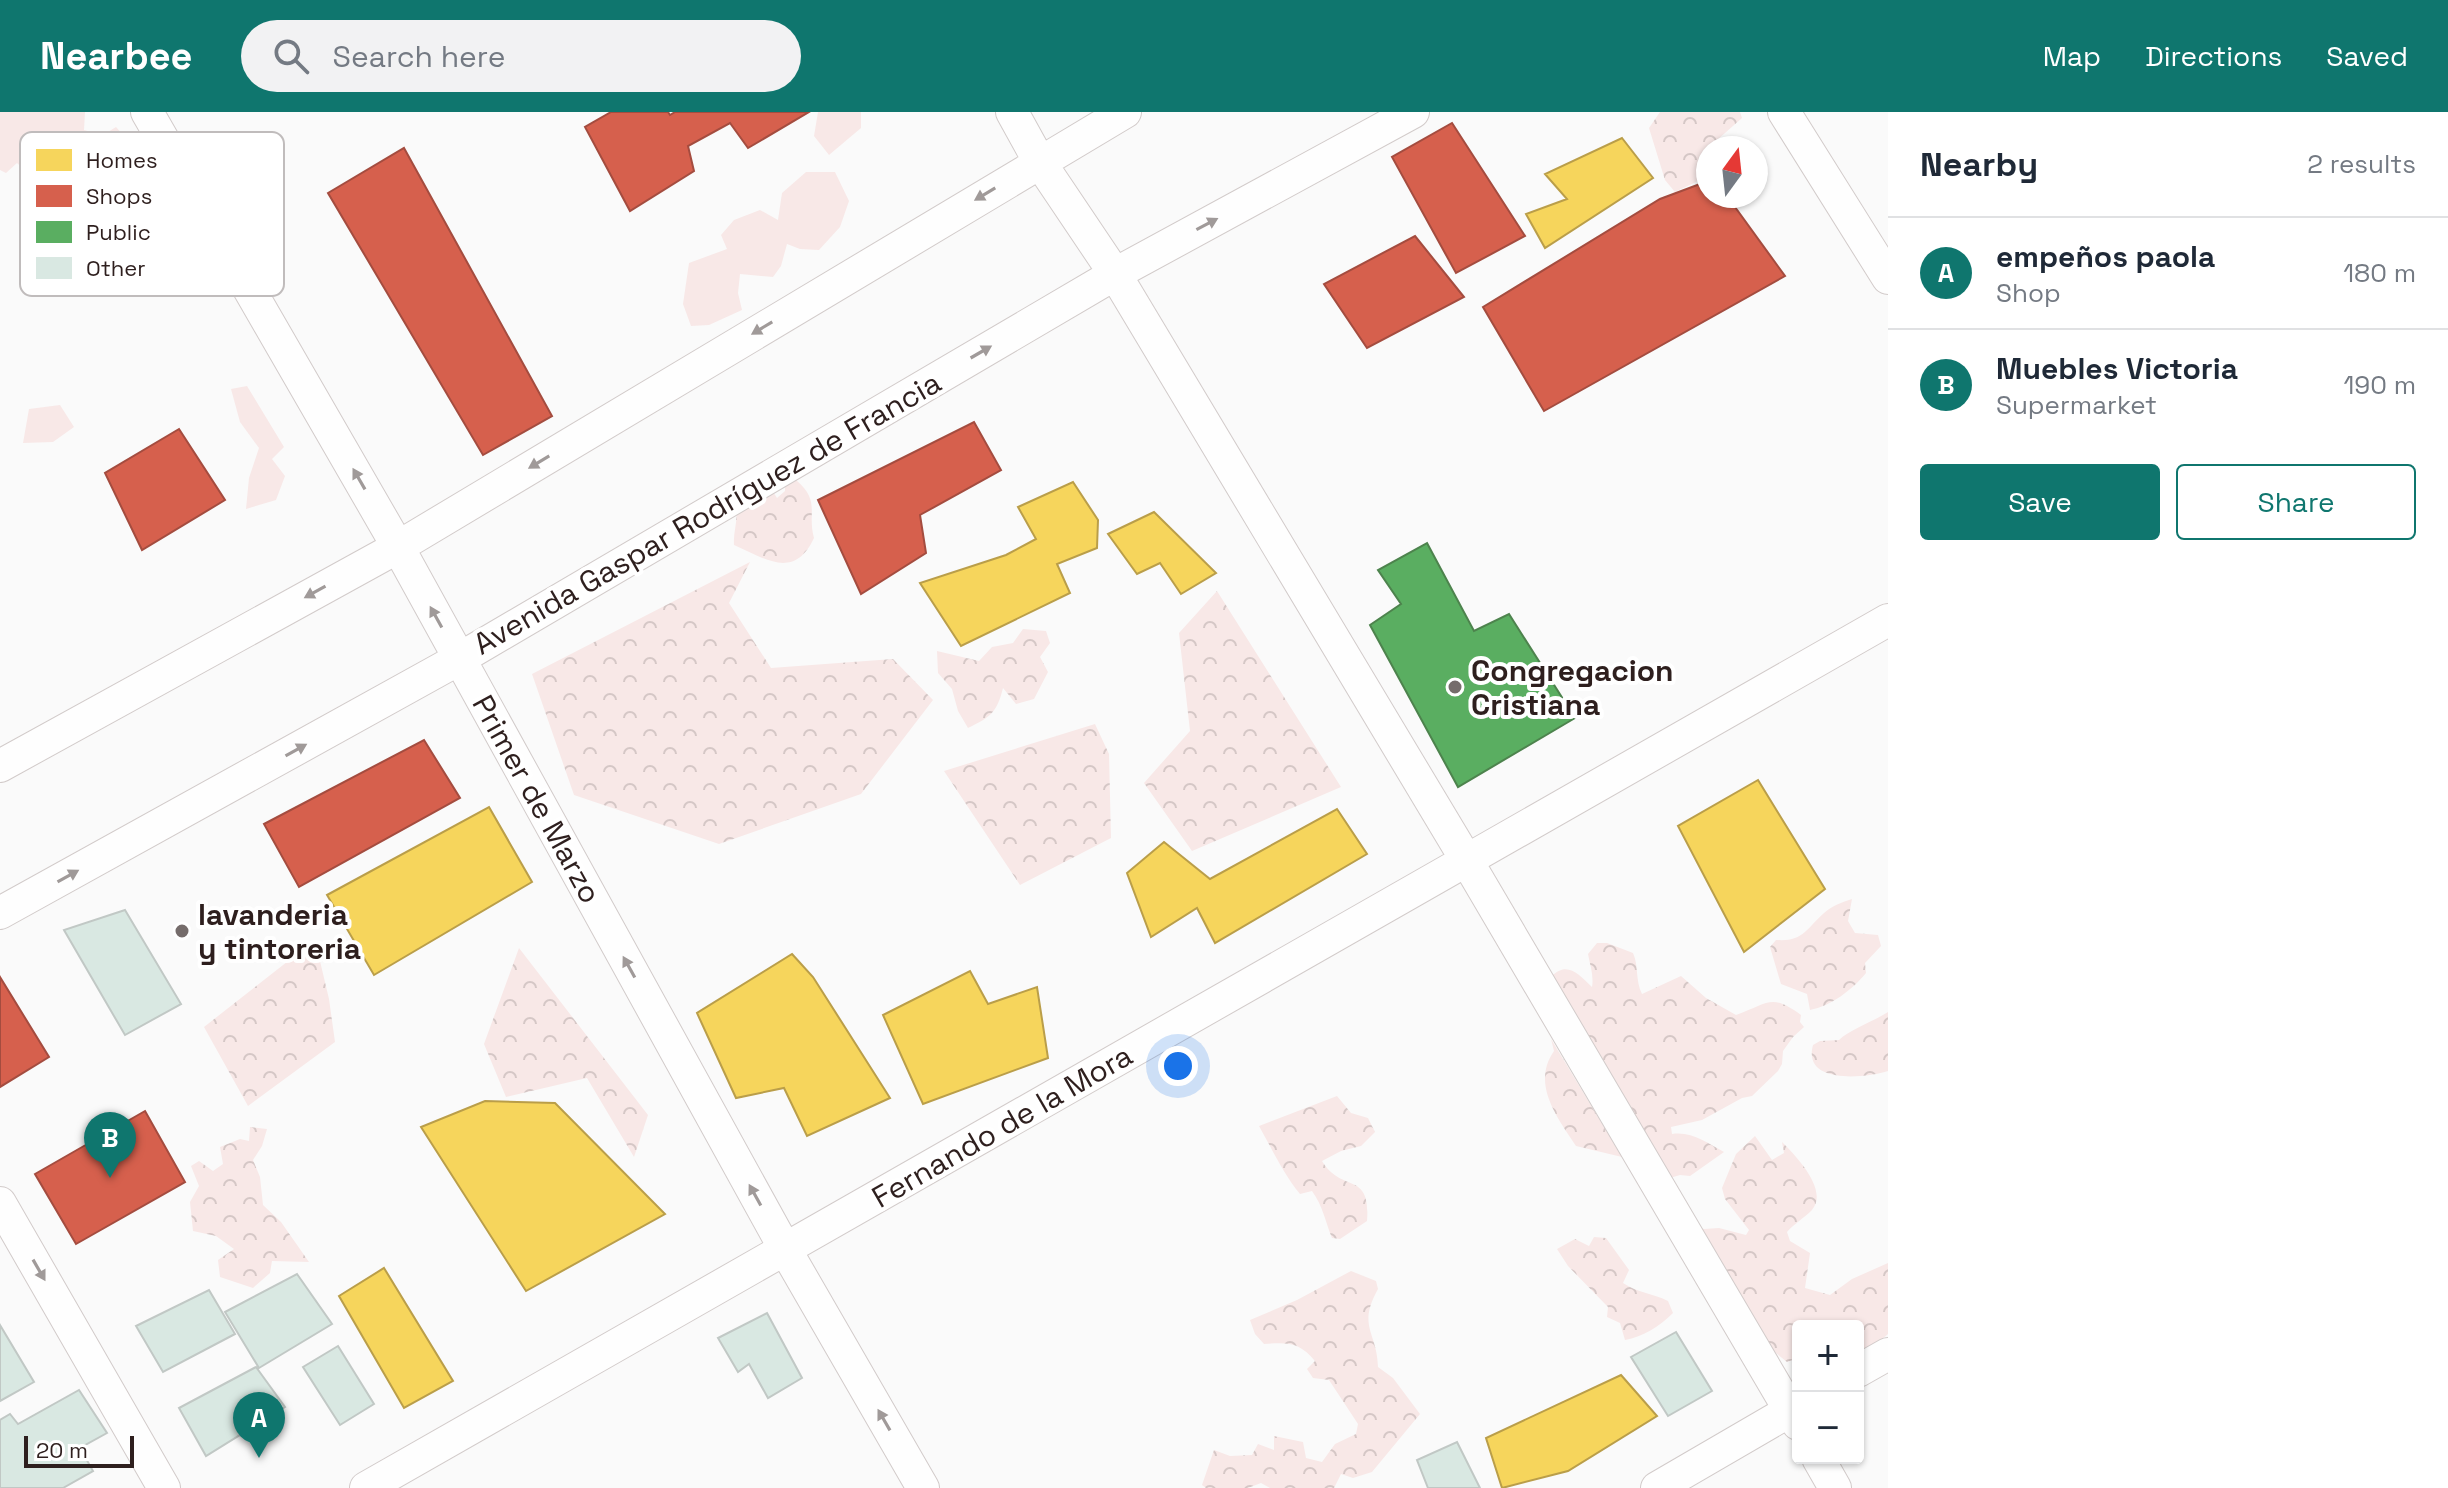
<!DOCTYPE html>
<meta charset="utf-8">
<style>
body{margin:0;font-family:"Space Grotesk",sans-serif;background:#f2f2f3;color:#1f2937}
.controls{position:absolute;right:24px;bottom:24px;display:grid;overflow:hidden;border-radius:8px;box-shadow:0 2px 6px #0004}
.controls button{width:72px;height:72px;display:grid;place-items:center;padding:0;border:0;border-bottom:2px solid #e0e1e3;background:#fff;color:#1f2937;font:40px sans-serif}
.compass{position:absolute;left:1696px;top:24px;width:72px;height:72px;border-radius:50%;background:#fff;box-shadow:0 2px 6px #0004;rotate:15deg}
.scale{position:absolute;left:24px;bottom:20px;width:110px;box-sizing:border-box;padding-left:8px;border:4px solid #2e1f1e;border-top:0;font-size:22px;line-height:28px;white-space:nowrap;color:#2e1f1e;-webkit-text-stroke:6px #fff;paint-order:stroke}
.you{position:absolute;left:1178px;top:954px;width:28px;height:28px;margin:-20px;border:6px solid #fff;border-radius:50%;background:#1a73e8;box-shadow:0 0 0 12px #1a73e833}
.badge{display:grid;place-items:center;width:52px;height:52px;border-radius:50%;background:#0f766e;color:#fff;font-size:26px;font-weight:700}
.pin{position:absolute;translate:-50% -66px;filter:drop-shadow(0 2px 4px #0008)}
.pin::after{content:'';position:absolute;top:42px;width:28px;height:24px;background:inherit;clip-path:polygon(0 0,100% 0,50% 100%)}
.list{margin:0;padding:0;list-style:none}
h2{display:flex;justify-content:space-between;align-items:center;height:104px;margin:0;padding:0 32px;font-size:34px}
h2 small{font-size:26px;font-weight:400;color:#747a83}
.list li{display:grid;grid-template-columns:52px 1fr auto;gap:24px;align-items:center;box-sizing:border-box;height:112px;padding:0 32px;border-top:2px solid #e0e1e3}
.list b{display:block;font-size:30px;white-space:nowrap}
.list p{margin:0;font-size:26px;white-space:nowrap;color:#747a83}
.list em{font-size:26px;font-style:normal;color:#747a83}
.actions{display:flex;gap:16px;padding:24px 32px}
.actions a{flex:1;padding:18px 0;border:2px solid #0f766e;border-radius:8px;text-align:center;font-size:28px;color:#0f766e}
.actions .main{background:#0f766e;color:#fff}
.icon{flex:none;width:44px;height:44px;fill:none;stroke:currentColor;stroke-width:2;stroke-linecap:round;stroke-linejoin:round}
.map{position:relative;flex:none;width:1888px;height:1376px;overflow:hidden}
header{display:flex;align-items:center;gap:48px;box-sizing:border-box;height:112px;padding:0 40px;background:#0f766e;color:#fff}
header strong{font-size:38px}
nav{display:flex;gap:44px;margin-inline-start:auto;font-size:28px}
.search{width:560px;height:72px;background:#f2f2f3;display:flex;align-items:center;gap:20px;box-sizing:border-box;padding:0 28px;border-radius:44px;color:#747a83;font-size:30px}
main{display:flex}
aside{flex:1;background:#fff}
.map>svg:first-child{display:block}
.green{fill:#f8e8e7}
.forest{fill:url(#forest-crowns)}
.homes{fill:#f6d55c;stroke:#ba9e49;stroke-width:2}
.shops{fill:#d6604d;stroke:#a44c3f;stroke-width:2}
.public{fill:#5aae61;stroke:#4d834d;stroke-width:2}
.building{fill:#d9e8e2;stroke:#c1c8c5;stroke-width:2}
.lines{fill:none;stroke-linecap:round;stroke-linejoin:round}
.street-casing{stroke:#d2cbca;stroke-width:34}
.street{stroke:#fefefe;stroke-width:32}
.oneway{fill:#a09a99}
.poi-dot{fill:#756c6b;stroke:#fff;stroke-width:3}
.labels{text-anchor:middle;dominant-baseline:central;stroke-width:8;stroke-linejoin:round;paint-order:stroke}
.street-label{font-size:30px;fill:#2e1f1e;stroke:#fff}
.poi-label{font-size:30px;font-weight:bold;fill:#2e1f1e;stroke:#fff;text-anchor:start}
.key{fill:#fff;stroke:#c0bcbc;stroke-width:2}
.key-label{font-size:22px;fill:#2e1f1e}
</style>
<header>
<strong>Nearbee</strong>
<div class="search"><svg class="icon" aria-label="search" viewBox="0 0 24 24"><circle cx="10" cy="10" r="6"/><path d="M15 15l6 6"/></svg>Search here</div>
<nav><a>Map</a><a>Directions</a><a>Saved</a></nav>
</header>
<main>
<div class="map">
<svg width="1888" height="1376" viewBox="0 0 1888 1376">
<defs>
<pattern id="forest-crowns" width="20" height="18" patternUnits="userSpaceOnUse" patternTransform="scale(2)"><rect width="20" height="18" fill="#f8e8e7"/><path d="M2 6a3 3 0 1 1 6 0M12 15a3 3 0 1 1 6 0" fill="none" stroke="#d5c7c6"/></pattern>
</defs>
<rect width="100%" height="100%" fill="#fafafa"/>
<path class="green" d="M0 0H85L84 18 103 23 116 15 132 33 111 47 116 68 79 91 62 63 72 38 58 32 45 53 27 60 17 51 6 61 0 58Z
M818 0H861V16L829 43 814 24Z
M806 60H835L849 89 840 115 819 138 800 137 787 132 781 154 773 165 740 162 738 181 742 198 709 213 691 214 683 192 689 151 727 137 721 123 734 108 760 98 778 108 782 81Z
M247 274 284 335 272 347 285 364 276 388 246 397 249 366 259 336 240 310 231 277Z
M60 293 74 315 53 330 23 331 29 297Z"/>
<path class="forest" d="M1660 0H1740L1742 6 1708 36V59L1696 70 1675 80 1665 68 1649 16Z
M785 367 796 368C821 389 807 401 814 426 794 469 764 446 734 433 733 420 738 410 736 397L772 378 777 386 785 379Z
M750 450 729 491 771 556 893 547 933 588 861 682 719 732 574 683 532 562Z
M1217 479 1341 675 1192 739 1144 671 1190 619 1179 521Z
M1023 517 1046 519 1050 531 1040 545 1048 560 1034 587 1016 592 1003 576C997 600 991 605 968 616L958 599 952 577 938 561 937 539 979 549 992 535 1013 531Z
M1095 612 1109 642 1111 726 1020 773 944 659Z
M1852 787 1848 809 1855 821 1878 823 1881 834 1865 851 1866 861C1852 878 1831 894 1810 898L1807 882 1781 872 1770 835 1776 828C1803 830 1806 817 1824 801 1832 794 1842 790 1852 787Z
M315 828 329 887 335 930 248 994 204 915Z
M1597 831H1607L1633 841C1639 854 1635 868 1642 882L1681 864 1706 886 1736 903C1769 891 1771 881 1801 903L1800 910 1804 915 1793 925 1783 939 1782 952 1778 959 1752 984 1742 986 1702 1008 1671 1015 1672 1022C1692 1019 1707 1031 1724 1040L1690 1064 1680 1063 1670 1066 1550 866C1566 848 1578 861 1592 875 1594 864 1590 853 1588 842Z
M519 836 648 1003 634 1045 587 966 506 985 484 932Z
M1888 900V959C1866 966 1802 973 1813 933L1820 929 1839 928C1849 918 1874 909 1888 900Z
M1551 927 1622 1045 1576 1034C1557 1005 1531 972 1554 939Z
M1337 984 1351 1001 1368 1006 1375 1020 1361 1034 1341 1039 1322 1049C1342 1082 1371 1058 1367 1109L1340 1127 1332 1126C1325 1109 1323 1094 1312 1079L1300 1082C1283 1061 1272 1037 1259 1014Z
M250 1015 267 1017 262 1034 253 1048 260 1065 263 1093 281 1110 309 1150 272 1149 270 1161 253 1176 220 1165 218 1148 234 1137 216 1124 193 1119 190 1090 199 1074 191 1054 199 1049 213 1059 223 1052 220 1035 240 1027 249 1029Z
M1755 1024 1772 1048 1784 1041 1782 1030C1796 1044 1829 1078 1812 1098 1804 1106 1794 1112 1787 1120L1790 1129 1810 1141 1805 1176 1830 1183 1852 1167 1888 1151V1222L1871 1237 1858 1238V1214H1798V1246L1787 1250 1771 1237 1697 1114 1704 1117 1719 1116 1746 1123 1749 1118 1725 1087 1722 1076 1736 1042Z
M1594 1125 1606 1126 1629 1158 1623 1171C1638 1181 1652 1181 1668 1189L1673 1201C1660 1214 1643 1225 1625 1228L1620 1211 1607 1205 1608 1195 1568 1154 1557 1137 1575 1127 1589 1134Z
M1351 1159 1376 1169 1378 1177C1357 1215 1377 1219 1378 1255L1393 1266 1420 1302 1372 1360 1353 1366 1341 1362 1334 1376H1270L1261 1371 1248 1376H1206L1202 1373 1214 1338 1230 1344 1252 1343 1258 1332 1274 1338V1324L1303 1330 1306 1346 1322 1350 1335 1332 1356 1322 1358 1312 1329 1268 1313 1266 1307 1257 1315 1249C1300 1230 1287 1230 1264 1232L1255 1222 1250 1208 1297 1188Z"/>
<path class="homes" d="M1622 26 1653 66 1545 136 1526 102 1567 87 1545 62Z
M1073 370 1098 408 1097 436 1057 452 1070 481 961 534 920 471 1006 443 1036 427 1018 395Z
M1154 400 1216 461 1181 482 1160 451 1137 462 1108 422Z
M1758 668 1825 777 1744 840 1678 714Z
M489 695 532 770 374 863 327 783Z
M1337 697 1367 742 1215 831 1197 796 1151 825 1127 761 1164 730 1210 767Z
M792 842 813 865 890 986 807 1024 784 976 736 986 697 901Z
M970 859 988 892 1037 875 1048 946 923 992 883 903Z
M485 989 555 991 665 1102 526 1179 421 1015Z
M384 1156 453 1269 404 1296 339 1184Z
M1621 1263 1657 1304 1568 1359 1502 1376 1486 1326Z"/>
<path class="shops" d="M611 0H668L670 3 675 0H809L748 36 730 11 688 34 694 59 630 99 585 15Z
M1452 11 1525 124 1456 161 1392 45Z
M404 36 552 304 483 343 328 81Z
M1708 69V84H1727L1785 164 1544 299 1483 195 1660 87Z
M1415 124 1464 185 1367 236 1324 172Z
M974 310 1001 358 920 403 926 441 861 482 818 388Z
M179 317 225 388 142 438 105 361Z
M424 628 460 686 299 775 264 712Z
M0 865 49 945 0 975Z
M145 999 185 1070 76 1132 35 1062Z"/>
<path class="public" d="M1427 431 1474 519 1509 502 1575 606 1458 675 1370 513 1401 492 1378 458Z"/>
<path class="building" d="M125 798 181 892 125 923 64 818Z
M297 1162 332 1212 259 1256 225 1200Z
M209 1178 235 1222 163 1260 136 1214Z
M767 1201 802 1266 768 1286 749 1252 738 1260 718 1226Z
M0 1213 34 1270 0 1289Z
M1676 1220 1712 1279 1668 1304 1631 1245Z
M338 1234 374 1292 340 1313 303 1255Z
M256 1255 285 1295 206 1344 179 1296Z
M79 1278 107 1321 80 1336 93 1359 63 1376H0V1308L10 1302 18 1312Z
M1457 1330 1480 1376H1428L1417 1348Z"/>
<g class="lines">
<defs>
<path id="street" d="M147 0 398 435 785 1137 923 1376
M1012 0 1039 49 1115 162 1467 749 1798 1312
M1784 0 1888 166
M0 654 398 435 1125 0
M0 801 459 547 1115 162 1413 0
M0 1091 164 1376
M1858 1259 1888 1242
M1818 1346 1835 1376
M366 1376 1888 508
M1657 1376 1798 1294"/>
</defs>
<use href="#street" class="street-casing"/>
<use href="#street" class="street"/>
</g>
<defs><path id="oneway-solid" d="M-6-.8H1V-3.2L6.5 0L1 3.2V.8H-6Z" transform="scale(2)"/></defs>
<g class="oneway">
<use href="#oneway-solid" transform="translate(985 82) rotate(149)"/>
<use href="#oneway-solid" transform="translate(1207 112) rotate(-28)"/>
<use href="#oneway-solid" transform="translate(762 216) rotate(149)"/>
<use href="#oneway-solid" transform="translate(981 240) rotate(-30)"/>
<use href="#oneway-solid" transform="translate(539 350) rotate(149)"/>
<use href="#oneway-solid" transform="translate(359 367) rotate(-120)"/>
<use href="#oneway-solid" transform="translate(315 480) rotate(151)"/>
<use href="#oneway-solid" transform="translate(436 505) rotate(-119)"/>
<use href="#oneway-solid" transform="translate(296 638) rotate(-29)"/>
<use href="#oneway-solid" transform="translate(68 764) rotate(-29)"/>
<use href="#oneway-solid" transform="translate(629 855) rotate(-119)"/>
<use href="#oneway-solid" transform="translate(755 1083) rotate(-119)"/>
<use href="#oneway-solid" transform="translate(39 1158) rotate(60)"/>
<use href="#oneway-solid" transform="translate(884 1308) rotate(-120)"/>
</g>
<g class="poi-dot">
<circle cx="1455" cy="575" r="8"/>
<circle cx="182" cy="819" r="8"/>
</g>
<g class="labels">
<g class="street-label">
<text transform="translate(707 401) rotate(-30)">Avenida Gaspar Rodríguez de Francia</text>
<text transform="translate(537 687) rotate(61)">Primer de Marzo</text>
<text transform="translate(1002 1014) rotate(-30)">Fernando de la Mora</text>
</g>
<g class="poi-label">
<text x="1471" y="558">Congregacion<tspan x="1471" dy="34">Cristiana</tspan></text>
<text x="198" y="802">lavanderia<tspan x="198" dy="34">y tintoreria</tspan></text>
</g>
</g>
<rect x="20" y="20" width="264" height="164" rx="12" class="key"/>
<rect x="36" y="37" width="36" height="22" fill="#f6d55c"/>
<rect x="36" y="73" width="36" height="22" fill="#d6604d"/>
<rect x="36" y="109" width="36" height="22" fill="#5aae61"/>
<rect x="36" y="145" width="36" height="22" fill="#d9e8e2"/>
<g class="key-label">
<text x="86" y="56">Homes</text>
<text x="86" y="92">Shops</text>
<text x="86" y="128">Public</text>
<text x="86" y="164">Other</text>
</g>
</svg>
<div class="controls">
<button>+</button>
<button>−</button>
</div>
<svg class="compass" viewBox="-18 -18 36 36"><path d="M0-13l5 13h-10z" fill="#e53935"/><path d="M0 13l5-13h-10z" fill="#747a83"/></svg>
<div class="scale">20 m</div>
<div class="you"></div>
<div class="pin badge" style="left:259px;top:1346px">A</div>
<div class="pin badge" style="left:110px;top:1066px">B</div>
</div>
<aside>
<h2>Nearby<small>2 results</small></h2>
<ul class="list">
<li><span class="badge">A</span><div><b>empeños paola</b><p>Shop</p></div><em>180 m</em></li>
<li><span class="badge">B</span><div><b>Muebles Victoria</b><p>Supermarket</p></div><em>190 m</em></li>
</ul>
<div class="actions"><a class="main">Save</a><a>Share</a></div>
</aside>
</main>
